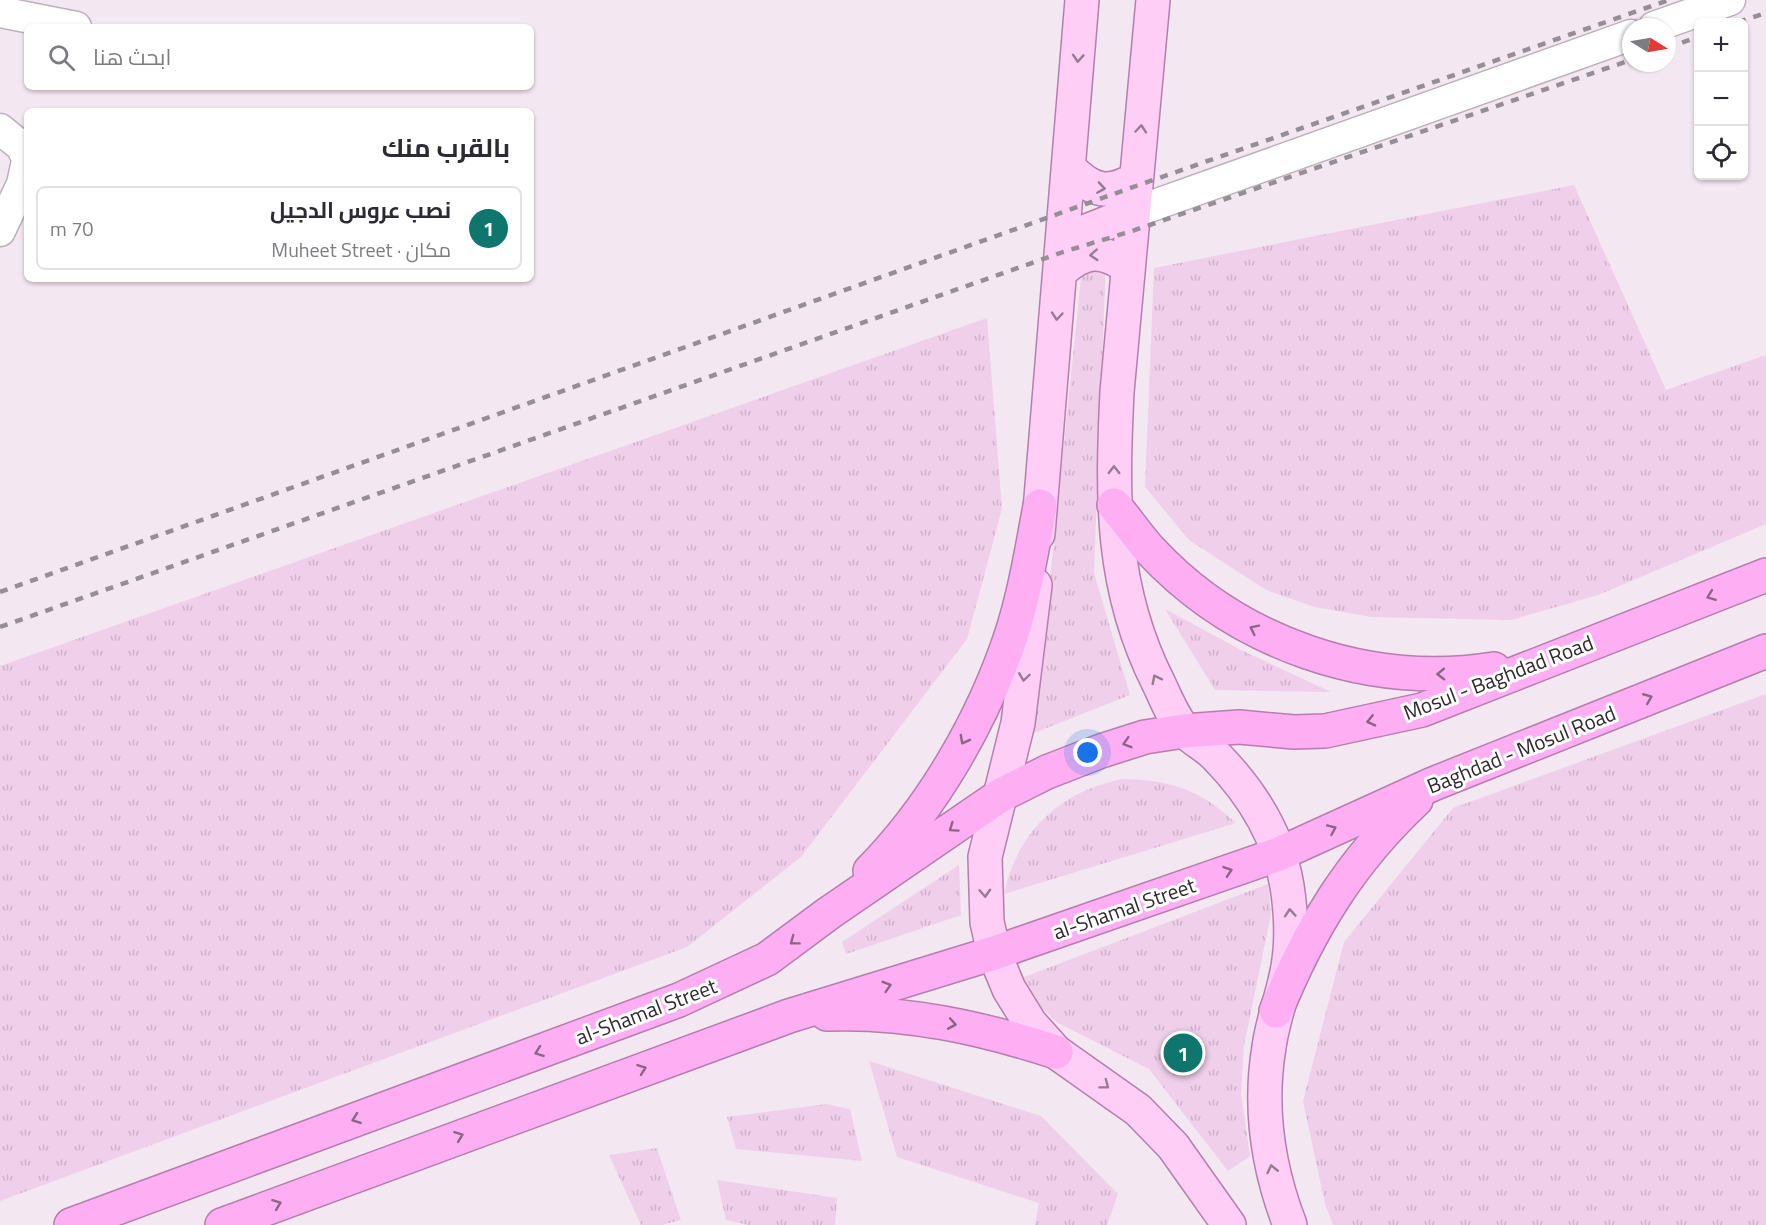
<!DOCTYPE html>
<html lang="ar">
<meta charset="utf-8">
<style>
body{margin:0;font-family:"Titillium Web",Cairo,sans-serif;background:#f7f7f7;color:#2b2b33;direction:rtl}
.controls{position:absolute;right:18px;top:18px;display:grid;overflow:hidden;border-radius:9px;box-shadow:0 2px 4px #0004}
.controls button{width:54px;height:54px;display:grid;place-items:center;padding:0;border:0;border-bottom:2px solid #e1e1e2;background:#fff;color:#2b2b33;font:30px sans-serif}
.compass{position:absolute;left:1622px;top:18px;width:54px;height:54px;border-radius:50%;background:#fff;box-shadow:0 2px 4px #0004;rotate:101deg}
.you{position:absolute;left:1088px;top:753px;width:21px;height:21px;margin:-15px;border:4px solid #fff;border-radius:50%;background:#1a73e8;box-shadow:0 0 0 9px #1a73e833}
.badge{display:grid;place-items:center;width:39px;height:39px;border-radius:50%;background:#0f766e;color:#fff;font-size:20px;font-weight:700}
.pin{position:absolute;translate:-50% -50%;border:3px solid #fff;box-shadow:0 2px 6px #0006}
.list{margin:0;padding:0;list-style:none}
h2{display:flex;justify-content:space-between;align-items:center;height:78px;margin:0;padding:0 24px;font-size:26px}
h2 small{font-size:20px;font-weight:400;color:#7c7c81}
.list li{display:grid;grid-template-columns:39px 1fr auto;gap:18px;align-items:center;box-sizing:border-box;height:84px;margin:0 12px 12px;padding:0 12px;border:2px solid #e1e1e2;border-radius:9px}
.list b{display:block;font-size:22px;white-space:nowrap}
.list p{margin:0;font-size:20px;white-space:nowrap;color:#7c7c81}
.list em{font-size:20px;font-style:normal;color:#7c7c81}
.icon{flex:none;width:33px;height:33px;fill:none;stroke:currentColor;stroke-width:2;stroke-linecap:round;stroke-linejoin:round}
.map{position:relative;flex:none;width:1766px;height:1225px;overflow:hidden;direction:ltr}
.search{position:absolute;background:#fff;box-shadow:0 2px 4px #0004;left:24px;top:24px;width:510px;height:66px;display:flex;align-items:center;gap:15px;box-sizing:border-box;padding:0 21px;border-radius:9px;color:#7c7c81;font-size:22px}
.panel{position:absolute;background:#fff;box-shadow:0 2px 4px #0004;left:24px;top:108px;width:510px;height:174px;border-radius:9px;direction:rtl}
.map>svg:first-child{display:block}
.grass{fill:url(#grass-tufts)}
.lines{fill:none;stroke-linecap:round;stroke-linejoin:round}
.minor-casing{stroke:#bcb1ba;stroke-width:33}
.major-casing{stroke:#b57fad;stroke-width:36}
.highway-casing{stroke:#b57fad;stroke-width:36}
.minor{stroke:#fff;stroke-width:30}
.major{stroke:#fecef7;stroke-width:33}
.highway{stroke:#feaef2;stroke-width:33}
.rail{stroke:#968e95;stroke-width:4.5;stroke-dasharray:8 8;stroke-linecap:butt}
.oneway{stroke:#967c92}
.oneway2{stroke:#8b6585}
.labels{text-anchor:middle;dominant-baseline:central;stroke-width:6;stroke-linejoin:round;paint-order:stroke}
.street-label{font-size:21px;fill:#2d292c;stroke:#fff}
</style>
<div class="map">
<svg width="1766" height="1225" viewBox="0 0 1766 1225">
<defs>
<pattern id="grass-tufts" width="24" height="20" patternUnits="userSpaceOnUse" patternTransform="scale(1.5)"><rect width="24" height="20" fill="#f0cfea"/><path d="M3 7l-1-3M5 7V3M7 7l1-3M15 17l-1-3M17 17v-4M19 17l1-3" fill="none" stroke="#ceb2c9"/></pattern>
</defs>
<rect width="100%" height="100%" fill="#f3e7f1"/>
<path class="grass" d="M1574 185 1666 390 1766 355V524L1598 595 1511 620 1371 617 1315 607 1266 590 1189 540 1145 487 1154 268Z
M1083 259H1106L1094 573 1130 695 1034 733Z
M987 318 1002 509 967 639 801 857 687 947 0 1201V666Z
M1165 609 1241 650 1331 692 1215 690Z
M1766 694V1225H1333L1325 1204 1303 1101 1344 942 1453 808Z
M1123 779C1172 780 1200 790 1236 823L1004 894C1017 832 1060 791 1123 779Z
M959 865 961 915 846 954 842 942Z
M1268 884 1271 914 1244 1046 1241 1094 1250 1156 1228 1171 1149 1069 1058 1023 1033 1000 1019 979Z
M869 1061 1041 1116 1118 1194 1107 1225H1035L1039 1203 897 1157Z
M826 1104 850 1109 862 1161 736 1149 727 1117Z
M657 1148 681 1220 662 1225H641L609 1155Z
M717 1180 837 1198 835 1225H748L726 1220Z"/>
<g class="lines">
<defs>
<path id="minor" d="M0 12 76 27
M1654 27 1730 0
M0 129 22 147 27 159
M1132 213 1631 35
M0 231 22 184 27 161"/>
<path id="major" d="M1153 0 1117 392C1112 497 1110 588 1159 684 1166 699 1174 719 1185 731 1195 741 1208 747 1217 757 1252 793 1279 837 1287 886 1292 918 1293 950 1285 981 1280 1003 1272 1024 1269 1047 1259 1107 1268 1168 1290 1225
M1070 169C1093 192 1108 195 1136 179
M1064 240 1132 213
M1061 271C1085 249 1102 249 1128 267
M1038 534 1082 0
M1035 585 1018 723 985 857 987 922 994 953 1009 989 1030 1023 1056 1052 1138 1110 1173 1146 1229 1225"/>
<path id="highway" d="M1114 505C1127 520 1138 537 1151 551 1238 644 1369 689 1494 669
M870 871C933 807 983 720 1011 636 1025 593 1032 549 1040 506
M1276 1011C1310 928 1350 862 1416 800
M827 1014C906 1011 982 1028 1056 1052
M71 1225 679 1000 767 959 829 913 1001 795 1047 772 1101 751 1145 737 1184 731 1239 727 1294 732 1325 731 1422 710 1766 575
M222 1225 789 1016 994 953 1279 854 1433 784 1766 651"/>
</defs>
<use href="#minor" class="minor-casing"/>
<use href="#major" class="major-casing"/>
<use href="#highway" class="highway-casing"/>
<use href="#minor" class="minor"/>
<use href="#major" class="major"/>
<use href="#highway" class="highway"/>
<path class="rail" d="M1738 22 1766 13
M1667 48 1698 37
M0 592 1136 186 1669 0
M0 627 1063 252 1132 231 1631 60"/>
</g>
<defs><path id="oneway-chevron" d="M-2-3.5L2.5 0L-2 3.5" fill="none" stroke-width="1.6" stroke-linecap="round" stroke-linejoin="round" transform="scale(1.5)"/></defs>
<g class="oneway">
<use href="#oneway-chevron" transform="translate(1078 58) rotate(94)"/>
<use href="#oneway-chevron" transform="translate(1141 129) rotate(-85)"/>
<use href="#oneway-chevron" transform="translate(1101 188) rotate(9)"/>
<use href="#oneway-chevron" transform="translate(1094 255) rotate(177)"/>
<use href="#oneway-chevron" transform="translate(1057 316) rotate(95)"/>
<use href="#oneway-chevron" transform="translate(1114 470) rotate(-90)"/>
<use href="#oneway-chevron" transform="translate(1024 677) rotate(98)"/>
<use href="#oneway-chevron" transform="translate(1156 679) rotate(-117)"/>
<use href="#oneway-chevron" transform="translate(985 893) rotate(87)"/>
<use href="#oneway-chevron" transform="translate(1290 913) rotate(-94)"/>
<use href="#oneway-chevron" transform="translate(1105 1085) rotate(37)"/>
<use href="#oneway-chevron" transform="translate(1272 1169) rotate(-103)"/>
</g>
<g class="oneway2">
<use href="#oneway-chevron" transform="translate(1711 596) rotate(159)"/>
<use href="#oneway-chevron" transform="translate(1254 629) rotate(-154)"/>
<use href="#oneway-chevron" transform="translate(1441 674) rotate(179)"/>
<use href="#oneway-chevron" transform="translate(1648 698) rotate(-22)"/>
<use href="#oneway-chevron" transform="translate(1371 721) rotate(167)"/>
<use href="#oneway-chevron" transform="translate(964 740) rotate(118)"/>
<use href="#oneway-chevron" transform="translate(1127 743) rotate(163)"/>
<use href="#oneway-chevron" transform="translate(953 828) rotate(145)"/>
<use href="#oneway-chevron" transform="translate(1332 829) rotate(-24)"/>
<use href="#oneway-chevron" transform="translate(1228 871) rotate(-19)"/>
<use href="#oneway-chevron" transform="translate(794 941) rotate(143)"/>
<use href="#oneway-chevron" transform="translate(887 986) rotate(-17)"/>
<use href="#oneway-chevron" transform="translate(952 1024) rotate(10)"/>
<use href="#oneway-chevron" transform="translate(539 1052) rotate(160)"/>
<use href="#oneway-chevron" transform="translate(642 1069) rotate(-20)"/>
<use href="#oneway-chevron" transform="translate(356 1119) rotate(160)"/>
<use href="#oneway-chevron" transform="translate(459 1136) rotate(-21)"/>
<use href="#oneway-chevron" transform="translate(277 1204) rotate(-21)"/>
</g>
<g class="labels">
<g class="street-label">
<text transform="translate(1498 677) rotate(-21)">Mosul - Baghdad Road</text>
<text transform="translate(1521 749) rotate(-22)">Baghdad - Mosul Road</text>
<text transform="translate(1124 908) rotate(-19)">al-Shamal Street</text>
<text transform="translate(646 1011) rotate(-21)">al-Shamal Street</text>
</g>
</g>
</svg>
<div class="controls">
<button>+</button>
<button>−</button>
<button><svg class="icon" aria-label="locate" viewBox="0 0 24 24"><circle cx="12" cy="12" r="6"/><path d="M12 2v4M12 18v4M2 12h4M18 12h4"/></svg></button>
</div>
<svg class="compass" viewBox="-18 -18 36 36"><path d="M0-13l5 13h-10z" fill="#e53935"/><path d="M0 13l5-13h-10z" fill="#7c7c81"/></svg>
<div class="you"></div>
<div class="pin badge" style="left:1183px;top:1053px">1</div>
<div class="search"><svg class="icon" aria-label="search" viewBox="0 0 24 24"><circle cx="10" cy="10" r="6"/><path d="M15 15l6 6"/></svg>ابحث هنا</div>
<section class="panel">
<h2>بالقرب منك<small></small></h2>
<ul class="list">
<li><span class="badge">1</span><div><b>نصب عروس الدجيل</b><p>مكان · Muheet Street</p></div><em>70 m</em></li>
</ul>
</section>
</div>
